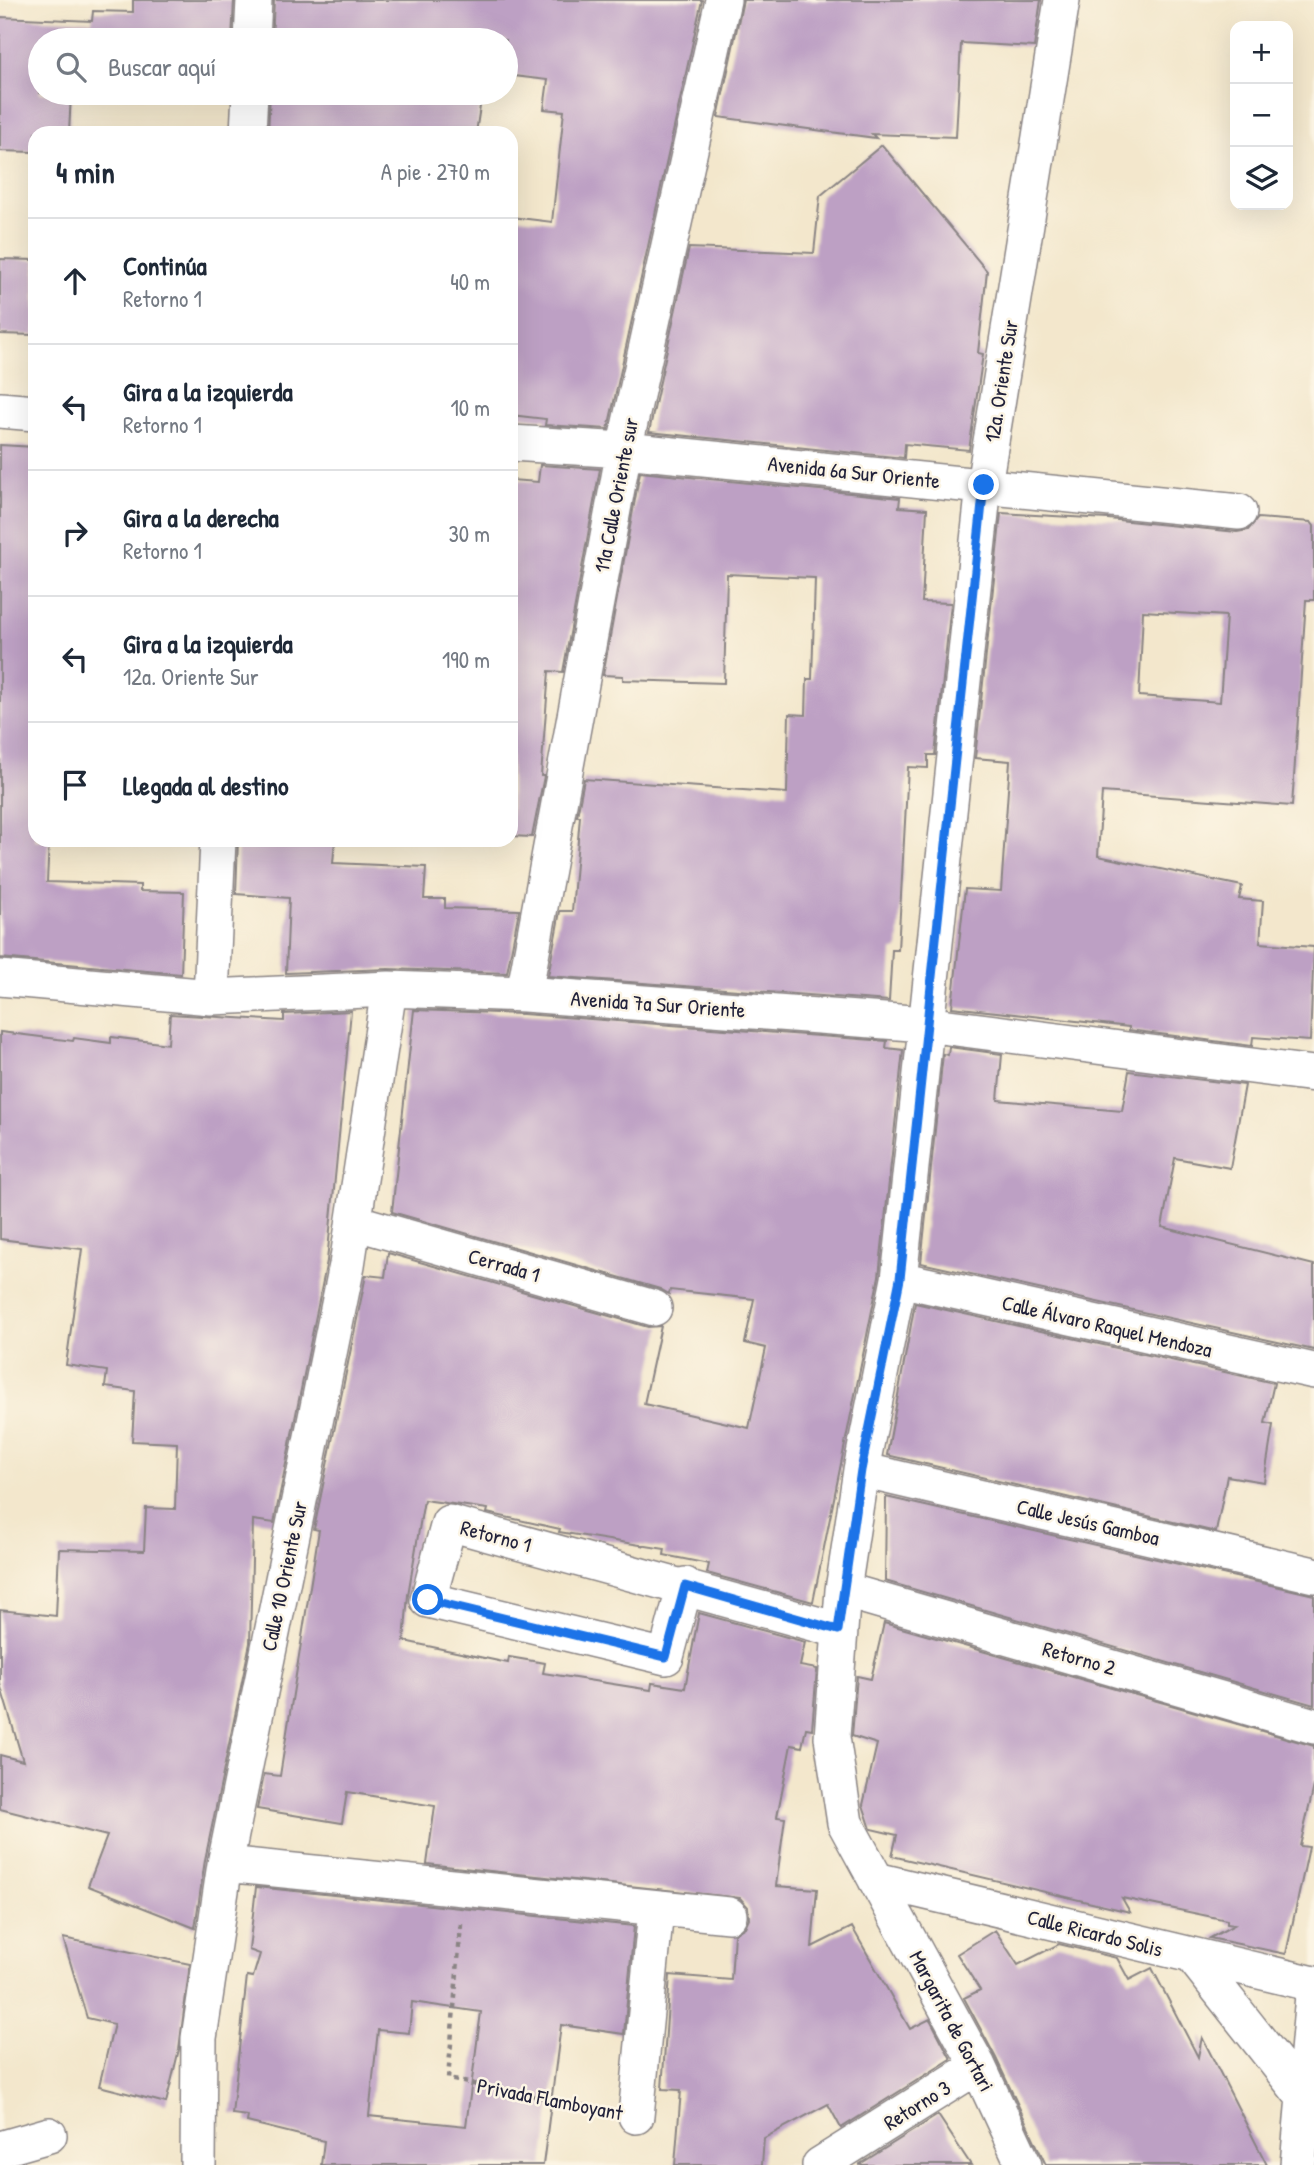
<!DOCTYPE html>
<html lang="es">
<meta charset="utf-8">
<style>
body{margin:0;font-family:"Patrick Hand",sans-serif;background:#f2f2f3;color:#1f2937}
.controls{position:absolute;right:21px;top:21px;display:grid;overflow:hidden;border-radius:14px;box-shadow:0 7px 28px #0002}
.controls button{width:63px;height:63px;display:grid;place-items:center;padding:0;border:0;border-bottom:2px solid #e0e1e3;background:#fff;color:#1f2937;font:35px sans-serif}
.stop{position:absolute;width:21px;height:21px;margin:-16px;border:5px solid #1a73e8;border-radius:50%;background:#fff}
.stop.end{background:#1a73e8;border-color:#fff;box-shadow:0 2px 7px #0008}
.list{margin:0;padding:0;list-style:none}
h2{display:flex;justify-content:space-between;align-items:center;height:91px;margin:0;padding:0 28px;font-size:30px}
h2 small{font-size:23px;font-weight:400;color:#747a83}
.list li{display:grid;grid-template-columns:46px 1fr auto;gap:21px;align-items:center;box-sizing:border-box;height:126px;padding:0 28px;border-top:2px solid #e0e1e3}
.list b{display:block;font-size:26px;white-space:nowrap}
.list p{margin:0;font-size:23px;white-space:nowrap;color:#747a83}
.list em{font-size:23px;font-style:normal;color:#747a83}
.icon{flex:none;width:38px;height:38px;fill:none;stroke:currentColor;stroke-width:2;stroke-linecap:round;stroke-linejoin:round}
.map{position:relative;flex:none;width:1314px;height:2165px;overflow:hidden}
.search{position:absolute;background:#fff;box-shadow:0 7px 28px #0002;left:28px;top:28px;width:490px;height:77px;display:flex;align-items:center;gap:18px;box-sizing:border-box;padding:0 24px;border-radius:38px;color:#747a83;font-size:26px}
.panel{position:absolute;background:#fff;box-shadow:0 7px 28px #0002;left:28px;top:126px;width:490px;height:721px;border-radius:21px}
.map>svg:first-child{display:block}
.building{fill:#bda0c4;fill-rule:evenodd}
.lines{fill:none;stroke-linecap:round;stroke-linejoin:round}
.street-casing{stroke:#8a8484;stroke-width:38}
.path{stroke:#8a8484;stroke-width:4.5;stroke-dasharray:5 5;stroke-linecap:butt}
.street{stroke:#fff;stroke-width:35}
.route{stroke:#1a73e8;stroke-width:9}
.labels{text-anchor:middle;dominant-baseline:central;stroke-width:5;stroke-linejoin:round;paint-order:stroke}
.street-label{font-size:21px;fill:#22223b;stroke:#fcf5e5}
</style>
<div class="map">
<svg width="1314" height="2165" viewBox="0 0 1314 2165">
<rect width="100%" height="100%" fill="#fcf5e5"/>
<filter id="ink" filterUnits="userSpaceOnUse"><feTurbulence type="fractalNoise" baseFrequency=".0143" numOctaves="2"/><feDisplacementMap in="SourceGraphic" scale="14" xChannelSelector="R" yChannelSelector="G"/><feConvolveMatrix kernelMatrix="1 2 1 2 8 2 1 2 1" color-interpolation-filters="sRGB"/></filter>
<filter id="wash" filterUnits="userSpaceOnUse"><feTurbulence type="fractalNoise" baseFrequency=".00686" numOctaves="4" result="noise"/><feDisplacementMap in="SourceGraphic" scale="28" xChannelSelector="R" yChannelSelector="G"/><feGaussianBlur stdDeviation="1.57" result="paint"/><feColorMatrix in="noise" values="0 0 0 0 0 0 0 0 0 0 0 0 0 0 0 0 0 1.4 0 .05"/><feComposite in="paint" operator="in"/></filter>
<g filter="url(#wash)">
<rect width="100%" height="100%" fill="#f3e7cc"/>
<g id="blocks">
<path class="building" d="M133 0H234L232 40H40V93H230L229 100 71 94 69 133H35V152L0 151V17L92 21 93 11 133 12Z
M274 0H702L608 429 545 425 546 419 511 415V217L552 222 564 111 544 109 548 80 506 75V40H272Z
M743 0H1041L1034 47 961 43 956 137 872 134 876 138 718 117Z
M270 93H482L476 133H268Z
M882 145 987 271 978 353 983 354 969 450 905 444 904 458 649 432 689 248 814 253 820 196Z
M0 259 35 260V335L0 334Z
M0 445 35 447V840H49L47 882 140 885V891L184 892 181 974 0 958Z
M540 465 600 469 563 672 549 671 541 776H544L532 837 511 836V480L538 482Z
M640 472 900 498 899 507 927 509 922 602 951 603 935 755H928V768L908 767 898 950H892L889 1001 548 976 560 911H572L580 816H577L584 779 787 793 789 714 806 715 807 679H812L815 578 727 574 724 683 623 680V676L603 675Z
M1001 513 1108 519 1237 532 1248 530 1258 518 1311 522 1314 526V600H1306L1292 806 1102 792 1098 856 1242 886 1239 899 1263 901 1260 943 1314 947 1310 1041 1253 1037 1252 1046 1129 1030V1027L952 1007 965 889 1001 891 1010 761 975 758ZM1143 611 1226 616 1220 702 1139 696Z
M238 840H335L333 863 426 867 424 899H445V908L519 910 507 973 388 969 286 973 289 898 236 894Z
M414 1010 523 1014 887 1041 886 1048 903 1050 879 1276 813 1602 707 1573 709 1564 664 1555 665 1549 559 1532 560 1529 487 1513 488 1509 424 1500 408 1595 404 1641 508 1663 509 1657 545 1663 543 1673 651 1690 652 1683 685 1688 699 1613 805 1642 800 1666 817 1669 812 1729 806 1728 802 1747 791 1745 777 1817 785 1818 776 1886 817 1889 812 1947 852 1927 910 2029 930 2019 951 2059 841 2128 828 2104 764 2138 762 2165H675L681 2090 662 2089 670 1975 731 1980 734 1934 745 1927 749 1918 748 1907 740 1898 427 1864 435 1806 347 1792 342 1823 257 1809 264 1774 280 1776 319 1530 314 1529 366 1275 385 1277 388 1253 648 1327 661 1326 644 1404 749 1428 766 1348 745 1343 754 1299 670 1290 669 1294 660 1289 392 1212Z
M351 1011 327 1261 274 1523 253 1520 250 1643 205 1860 195 1928 88 1886 107 1836 0 1809V1755L23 1761 0 1684V1610L56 1616 59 1549 144 1551 146 1508 175 1509 177 1443 132 1441 135 1391 105 1387 107 1371 66 1365 82 1249 0 1239V1032L73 1041 74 1038 111 1043V1037L168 1044 170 1014 284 1021V1014Z
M949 1047 1002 1054 998 1100 1122 1111 1129 1071 1245 1085 1230 1168 1175 1158 1162 1227 1314 1265V1350L921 1263 943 1054 948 1055Z
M915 1303 1274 1383 1265 1423 1273 1425 1264 1482 1227 1476 1216 1532 887 1455Z
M886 1497 1314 1595V1705L885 1581Z
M884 1623 1314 1746V1786L1300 1846 1309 1847 1286 1954 1210 1938 1234 1925 1227 1924V1920L1122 1898 1130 1912 892 1856 897 1835 871 1829 863 1805 877 1744 852 1736 857 1676 871 1679Z
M256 1887 634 1926 624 2034 561 2025 543 2165H321L324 2141 247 2122 248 2116 232 2114 247 1976 253 1977 260 1954 249 1950ZM412 2002 481 2012 466 2126 369 2116 378 2030 409 2033Z
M995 1930 1018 1965 1059 1944 1117 1958 1129 1980 1152 1968 1198 2057 1202 2037 1267 2165H1046L996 2058 964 1998 980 1990 957 1954Z
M63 1938 190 1964 179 2049 166 2103 99 2086 114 2024 87 2018Z
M938 2115 971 2165H860V2164Z"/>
</g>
</g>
<g filter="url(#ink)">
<use href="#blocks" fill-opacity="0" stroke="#8a8484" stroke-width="2"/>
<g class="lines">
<defs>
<path id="street" d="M252 40 254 0
M248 133 250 93
M0 410 35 413
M511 443 624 450 1239 512
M0 978 211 997 389 989 524 994 925 1024 1314 1074
M524 994 624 450 723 0
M211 997 218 840
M354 1222 654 1308
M899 1279 1314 1371
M861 1470 1314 1575
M685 1585 666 1657 428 1600 449 1523 838 1630
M843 1590 1314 1726
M225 1864 729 1915
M876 1880 1314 1984
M1194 1958 1302 2095
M636 2116 656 1909
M0 2149 49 2135
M198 2165 199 2038 225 1864 347 1265 389 989
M820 2165 978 2066
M1024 2165 978 2066 845 1823 832 1737 843 1590 861 1470 899 1279 984 485 1062 0
M1298 2165 1314 1984"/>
</defs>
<use href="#street" class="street-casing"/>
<path class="path" d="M461 1924 448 2079 600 2109"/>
<use href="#street" class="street"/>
</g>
</g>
<g class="lines" filter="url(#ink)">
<path class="route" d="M428 1600 666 1657 685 1586 838 1630 861 1470 900 1279 984 485"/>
</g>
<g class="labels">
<g class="street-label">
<text transform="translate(1001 381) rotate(-81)">12a. Oriente Sur</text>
<text transform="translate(854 472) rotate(6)">Avenida 6a Sur Oriente</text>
<text transform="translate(616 495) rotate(-79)">11a Calle Oriente sur</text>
<text transform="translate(658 1004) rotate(4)">Avenida 7a Sur Oriente</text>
<text transform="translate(504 1265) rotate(16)">Cerrada 1</text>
<text transform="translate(1107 1326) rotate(13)">Calle Álvaro Raquel Mendoza</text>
<text transform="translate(1088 1522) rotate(13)">Calle Jesús Gamboa</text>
<text transform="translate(496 1536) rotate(15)">Retorno 1</text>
<text transform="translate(284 1576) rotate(-78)">Calle 10 Oriente Sur</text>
<text transform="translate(1079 1658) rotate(16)">Retorno 2</text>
<text transform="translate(1095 1933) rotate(14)">Calle Ricardo Solis</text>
<text transform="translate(952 2021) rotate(62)">Margarita de Gortari</text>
<text transform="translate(550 2099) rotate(11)">Privada Flamboyant</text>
<text transform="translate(917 2105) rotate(-32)">Retorno 3</text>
</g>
</g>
</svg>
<div class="controls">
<button>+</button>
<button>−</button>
<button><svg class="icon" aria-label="layers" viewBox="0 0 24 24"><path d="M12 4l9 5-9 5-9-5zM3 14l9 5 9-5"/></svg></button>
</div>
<div class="stop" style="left:428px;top:1600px"></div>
<div class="stop end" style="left:984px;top:485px"></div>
<div class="search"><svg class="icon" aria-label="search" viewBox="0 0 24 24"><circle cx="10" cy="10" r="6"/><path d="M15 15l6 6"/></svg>Buscar aquí</div>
<section class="panel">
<h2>4 min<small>A pie · 270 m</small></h2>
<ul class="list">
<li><svg class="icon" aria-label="ahead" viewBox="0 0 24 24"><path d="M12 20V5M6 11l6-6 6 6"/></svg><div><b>Continúa</b><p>Retorno 1</p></div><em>40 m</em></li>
<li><svg class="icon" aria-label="left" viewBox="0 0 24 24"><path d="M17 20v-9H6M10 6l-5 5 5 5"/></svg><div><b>Gira a la izquierda</b><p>Retorno 1</p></div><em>10 m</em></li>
<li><svg class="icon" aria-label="right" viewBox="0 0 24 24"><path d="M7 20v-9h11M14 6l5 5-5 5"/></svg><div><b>Gira a la derecha</b><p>Retorno 1</p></div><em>30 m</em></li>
<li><svg class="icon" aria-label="left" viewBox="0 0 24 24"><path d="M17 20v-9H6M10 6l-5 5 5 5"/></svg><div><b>Gira a la izquierda</b><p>12a. Oriente Sur</p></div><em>190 m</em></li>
<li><svg class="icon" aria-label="arrive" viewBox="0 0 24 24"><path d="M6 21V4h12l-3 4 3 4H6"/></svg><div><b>Llegada al destino</b></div></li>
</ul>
</section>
</div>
